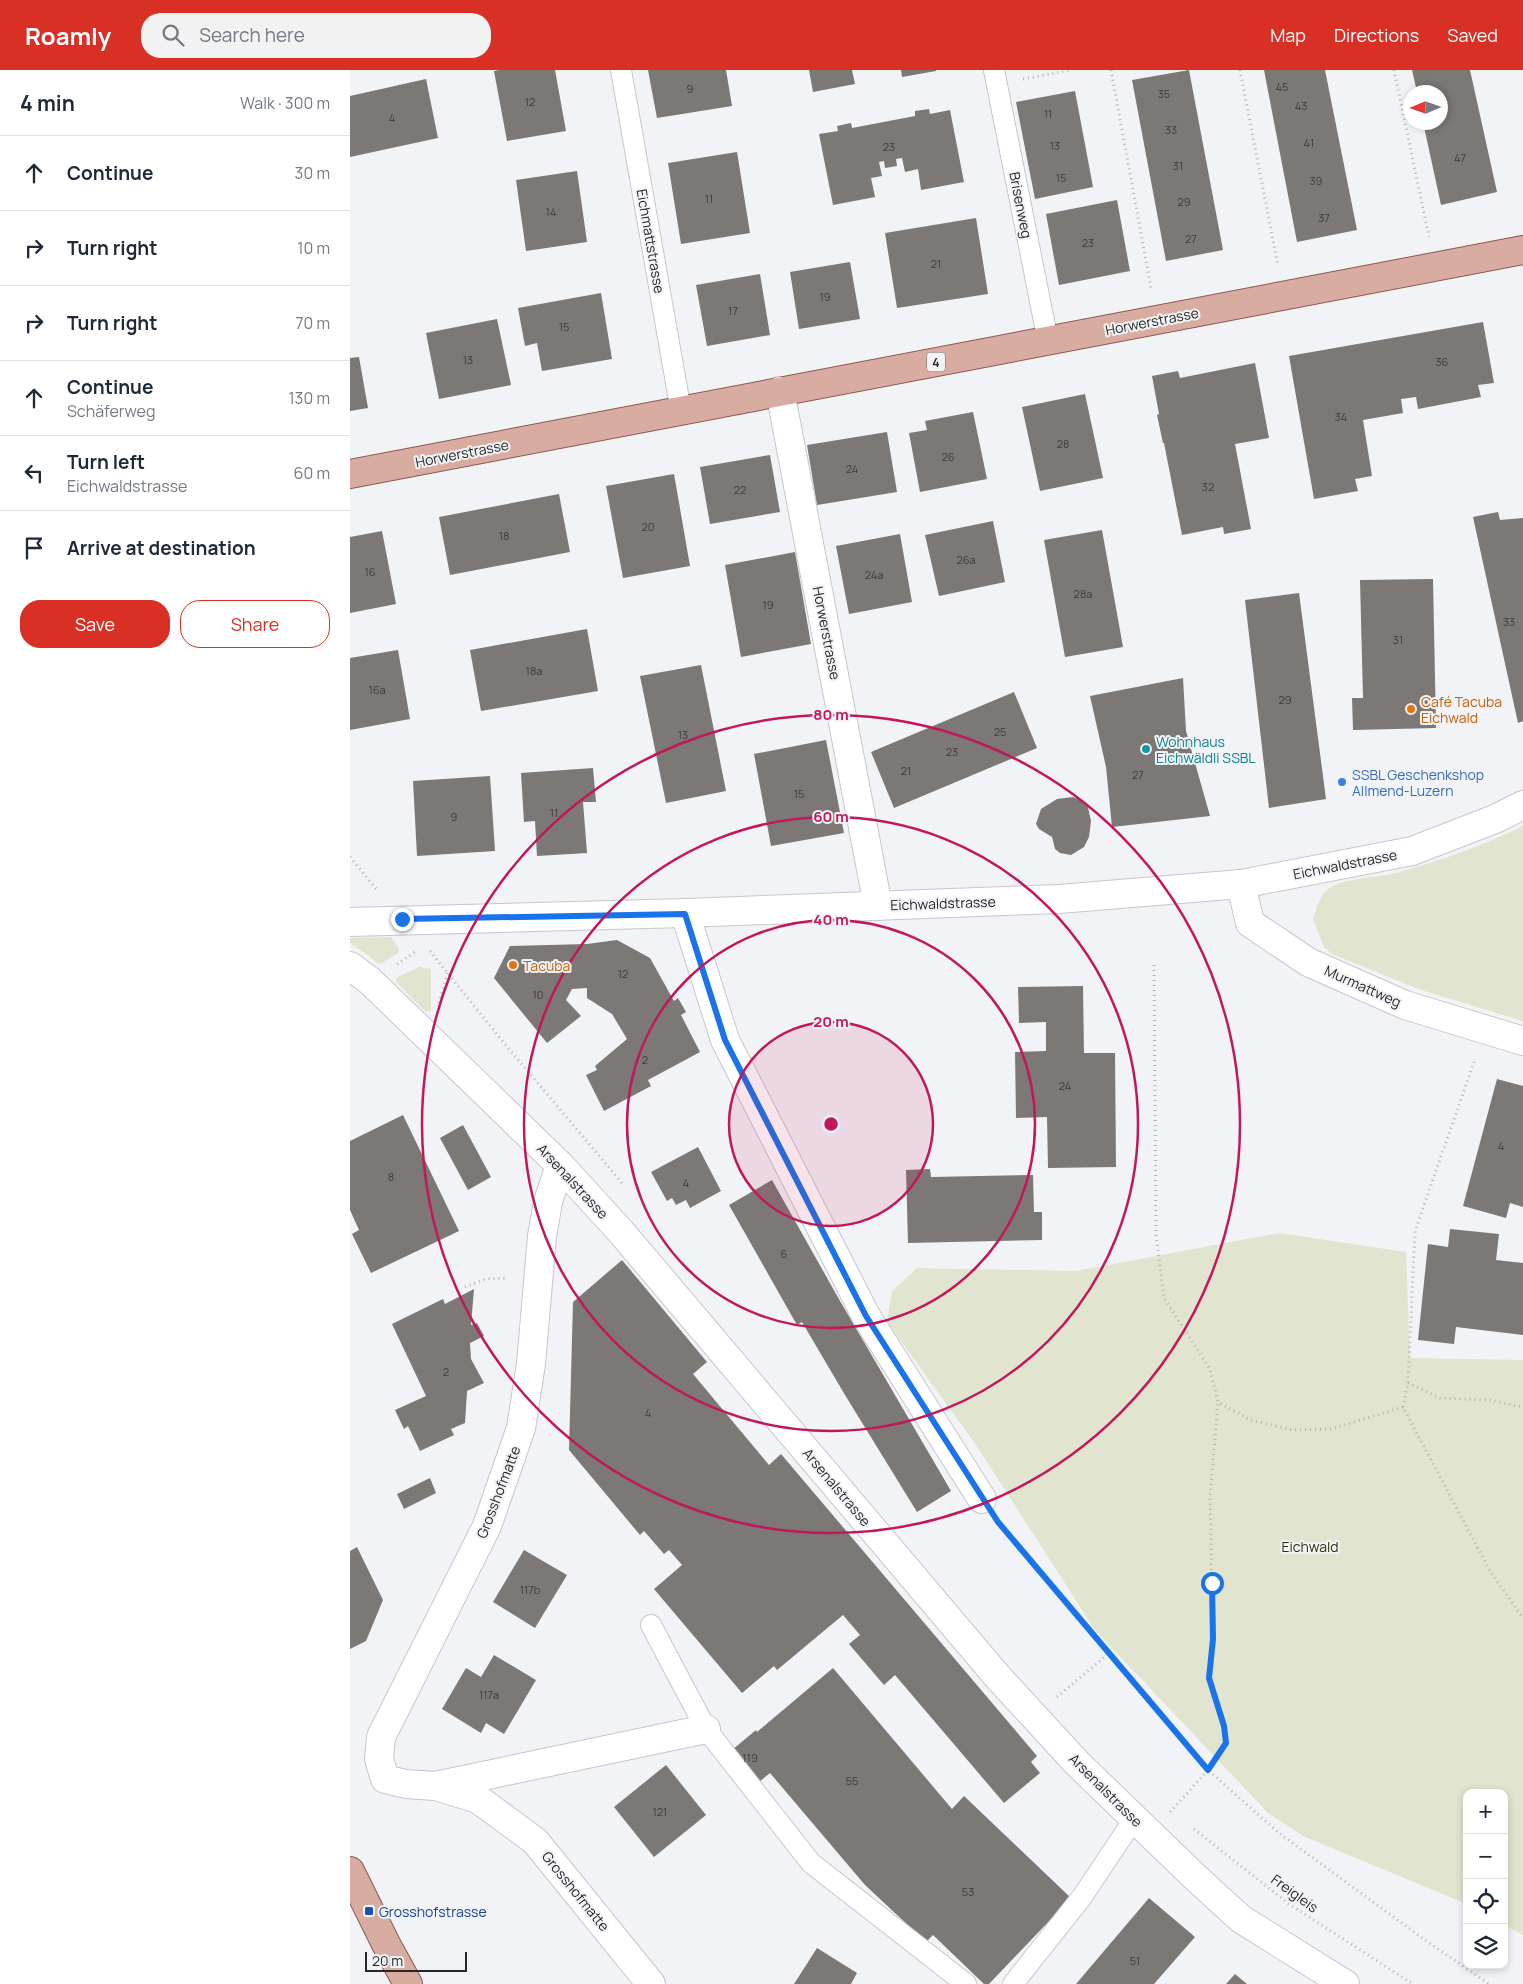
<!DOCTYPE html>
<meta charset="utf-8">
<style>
body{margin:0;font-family:Manrope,sans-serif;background:#f2f2f3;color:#1f2937}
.controls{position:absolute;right:15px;bottom:15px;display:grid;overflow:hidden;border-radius:10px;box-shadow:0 2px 8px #0003}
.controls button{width:45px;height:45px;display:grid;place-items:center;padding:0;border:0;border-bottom:1px solid #e0e1e3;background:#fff;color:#1f2937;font:25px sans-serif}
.compass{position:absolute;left:1053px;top:15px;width:45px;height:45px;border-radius:50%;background:#fff;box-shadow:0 2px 8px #0003;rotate:268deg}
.scale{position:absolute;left:15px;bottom:12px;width:102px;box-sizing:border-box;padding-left:5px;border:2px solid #272728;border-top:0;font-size:14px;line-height:18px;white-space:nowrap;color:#272728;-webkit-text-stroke:4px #f2f3f6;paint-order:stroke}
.stop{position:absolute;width:15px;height:15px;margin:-11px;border:4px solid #1a73e8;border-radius:50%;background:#fff}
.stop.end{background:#1a73e8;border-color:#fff;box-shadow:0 1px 5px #0008}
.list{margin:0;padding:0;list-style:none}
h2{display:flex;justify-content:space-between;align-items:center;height:65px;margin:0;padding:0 20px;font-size:21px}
h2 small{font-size:16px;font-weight:400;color:#747a83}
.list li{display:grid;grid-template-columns:32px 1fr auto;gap:15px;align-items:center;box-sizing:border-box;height:75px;padding:0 20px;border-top:1px solid #e0e1e3}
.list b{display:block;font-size:19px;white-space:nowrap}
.list p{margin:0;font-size:16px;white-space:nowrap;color:#747a83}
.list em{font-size:16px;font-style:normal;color:#747a83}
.actions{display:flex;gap:10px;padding:15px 20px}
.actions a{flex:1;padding:11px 0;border:1px solid #d93025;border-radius:20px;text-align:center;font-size:18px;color:#d93025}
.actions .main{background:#d93025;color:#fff}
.icon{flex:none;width:28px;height:28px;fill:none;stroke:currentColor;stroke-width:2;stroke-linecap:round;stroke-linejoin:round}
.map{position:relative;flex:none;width:1173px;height:1914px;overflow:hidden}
header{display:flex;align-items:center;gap:30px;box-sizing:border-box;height:70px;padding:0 25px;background:#d93025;color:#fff}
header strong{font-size:24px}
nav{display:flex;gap:28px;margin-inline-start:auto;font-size:18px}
.search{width:350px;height:45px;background:#f2f2f3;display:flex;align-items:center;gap:12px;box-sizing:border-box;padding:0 18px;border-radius:20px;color:#747a83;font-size:19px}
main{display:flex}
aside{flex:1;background:#fff}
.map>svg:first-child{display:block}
.green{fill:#e1e5cf}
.building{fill:#7b7876}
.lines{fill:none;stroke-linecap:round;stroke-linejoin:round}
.lane-casing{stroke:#c7c7cb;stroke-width:22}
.street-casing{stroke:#c7c7cb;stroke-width:30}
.secondary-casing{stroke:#c7c7cb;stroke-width:30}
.primary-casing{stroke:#8a594f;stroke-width:30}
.path{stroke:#b3b4b7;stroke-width:3;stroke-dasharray:1 4;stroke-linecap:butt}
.lane{stroke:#fff;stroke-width:20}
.street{stroke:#fff;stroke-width:28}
.secondary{stroke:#fff;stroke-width:28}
.primary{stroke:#d9aca2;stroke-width:28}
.route{stroke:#1a73e8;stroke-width:6}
.ring{fill:none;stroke:#c2185b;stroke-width:2.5}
.food-dot{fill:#e8710a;stroke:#f2f3f6;stroke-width:2}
.culture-dot{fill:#0f9aa8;stroke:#f2f3f6;stroke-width:2}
.shop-dot{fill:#3f7fe0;stroke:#f2f3f6;stroke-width:2}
.transit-dot{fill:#1a4fb4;stroke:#f2f3f6;stroke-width:2}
.labels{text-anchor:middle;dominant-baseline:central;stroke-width:4;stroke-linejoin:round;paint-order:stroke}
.number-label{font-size:11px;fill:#3c3b3c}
.shield{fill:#f2f3f6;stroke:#646466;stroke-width:1}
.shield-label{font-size:12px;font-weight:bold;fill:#272728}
.street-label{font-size:14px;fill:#272728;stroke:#f2f3f6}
.food-label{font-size:14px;fill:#c56008;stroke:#f2f3f6;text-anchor:start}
.culture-label{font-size:14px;fill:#0d838f;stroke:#f2f3f6;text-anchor:start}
.shop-label{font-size:14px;fill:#366cbe;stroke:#f2f3f6;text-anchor:start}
.park-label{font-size:14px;fill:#2d3109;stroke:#f2f3f6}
.transit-label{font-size:14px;fill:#164399;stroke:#f2f3f6;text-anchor:start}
.centre{fill:#c2185b;stroke:#f2f3f6;stroke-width:2.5}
.ring-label{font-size:15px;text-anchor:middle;font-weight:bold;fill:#c2185b;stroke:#f2f3f6;stroke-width:4;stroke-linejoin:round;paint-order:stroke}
</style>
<header>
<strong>Roamly</strong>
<div class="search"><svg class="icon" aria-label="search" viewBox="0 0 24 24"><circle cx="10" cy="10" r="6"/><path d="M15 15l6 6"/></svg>Search here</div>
<nav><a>Map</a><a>Directions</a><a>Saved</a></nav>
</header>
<main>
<aside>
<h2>4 min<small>Walk · 300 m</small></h2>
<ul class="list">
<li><svg class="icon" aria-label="ahead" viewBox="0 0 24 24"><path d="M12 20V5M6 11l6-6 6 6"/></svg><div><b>Continue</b></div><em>30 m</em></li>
<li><svg class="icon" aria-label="right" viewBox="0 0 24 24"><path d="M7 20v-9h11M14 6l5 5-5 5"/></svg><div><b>Turn right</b></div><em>10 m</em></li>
<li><svg class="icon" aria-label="right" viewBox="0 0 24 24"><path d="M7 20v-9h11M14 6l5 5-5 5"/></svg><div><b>Turn right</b></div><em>70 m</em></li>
<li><svg class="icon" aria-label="ahead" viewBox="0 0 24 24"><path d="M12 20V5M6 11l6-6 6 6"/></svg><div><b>Continue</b><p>Schäferweg</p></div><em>130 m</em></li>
<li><svg class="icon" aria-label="left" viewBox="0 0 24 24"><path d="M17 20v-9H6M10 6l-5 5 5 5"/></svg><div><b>Turn left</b><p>Eichwaldstrasse</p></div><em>60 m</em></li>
<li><svg class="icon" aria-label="arrive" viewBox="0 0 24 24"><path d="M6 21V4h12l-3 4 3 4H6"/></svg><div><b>Arrive at destination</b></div></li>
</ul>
<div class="actions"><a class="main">Save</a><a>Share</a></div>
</aside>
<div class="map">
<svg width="1173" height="1914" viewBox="0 0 1173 1914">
<rect width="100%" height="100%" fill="#f2f3f6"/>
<path class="green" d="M1173 756V951L1071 920 982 884 974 877 963 849C966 841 969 827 976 821 991 807 1027 808 1046 803 1089 791 1133 776 1173 756Z
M41 867 49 879 48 883 30 894 27 893 19 886 0 873V868Z
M69 897 81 899V941L76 942 46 912V908Z
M929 1163 1056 1182 1060 1288 1173 1290V1865L1154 1855V1723H1117V1834L955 1767 918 1743 745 1560 626 1375 537 1252 542 1221 567 1198 726 1201Z"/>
<path class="building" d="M149 0H205L216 61 157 71 144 1Z
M298 0H376L382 36 307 48Z
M459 0H502L505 14 463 22Z
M551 0H586V1L552 7Z
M839 0 873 180 816 191 782 10Z
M914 0H975L1007 160 947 172Z
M1062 0H1120L1147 122 1091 135 1073 52H1090V22H1067Z
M76 9 88 68 0 87V26Z
M725 21 743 117 685 129 666 32Z
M579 39 580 44 600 40 614 112 571 120 568 99 555 102 552 88 546 89 547 96 535 98 534 91 529 92 532 106 521 108 525 127 483 135 469 64 488 61 487 56 501 53 502 58 565 46V41Z
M387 82 400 163 331 174 318 93Z
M227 101 237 172 176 181 166 110Z
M767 130 780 201 709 215 696 144Z
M626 148 638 224 547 238 535 163Z
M500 192 510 249 449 259 440 202Z
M410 204 420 265 357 276 346 215Z
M251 223 262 289 192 301 187 273 175 276 168 238Z
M147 249 161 315 89 329 76 263Z
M1133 252 1144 313 1128 315 1131 327 1068 339 1066 327 1051 329 1053 343 1013 350 1022 406 1005 409 1008 421 964 429 939 286Z
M9 287 18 338 0 341V288Z
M905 293 919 368 885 374 901 459 874 464 873 457 832 465 814 373H813L807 345 809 344 802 306 828 301 830 308Z
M735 324 753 408 690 421 672 337Z
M623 342 637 409 570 422 559 363 577 360 575 351Z
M537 362 547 422 467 435 457 375Z
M420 385 430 442 360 454 350 397Z
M324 404 340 496 273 508 256 416Z
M209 424 220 482 100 505 89 447Z
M1148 442 1150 450 1173 448V651L1168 653 1123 447Z
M643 451 655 512 589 526 575 465Z
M752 460 773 577 715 587 694 470Z
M32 461 46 534 0 543V467Z
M550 464 562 532 499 544 486 476Z
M445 482 461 574 391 587 375 495Z
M1083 509 1086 658 1003 660 1002 628H1013L1010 510Z
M949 523 976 729 919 738 895 530Z
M237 559 248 621 131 641 120 580Z
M48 580 60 649 0 660V588Z
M351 595 376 721 316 733 290 606Z
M833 608 836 661 860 746 762 757 756 697 740 626Z
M664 622 687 678 544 738 521 682Z
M476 670 494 763 421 776 404 684Z
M243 698 246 732H233L237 783 187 786 185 751 174 752 171 703Z
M140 706 145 781 67 786 63 711Z
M723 727 737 733 741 751 739 767 734 777 721 785 710 783 705 779 702 767 689 759 686 754 691 739 707 729Z
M267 870 300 888 324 931 328 928 336 942 331 945 350 982 298 1010 301 1016 254 1041 236 1005 247 1000 245 996 277 969 262 944 237 928V918L222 919 216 930 231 946 197 973 144 908 160 876 237 874Z
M733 916 734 983H765L766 1097 698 1098 697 1047 666 1048 665 982 696 981V952L669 953 668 917Z
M1147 1009 1173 1016V1137L1160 1133 1156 1148 1113 1136Z
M53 1045 109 1161 21 1203 2 1164 9 1160 0 1140V1071Z
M113 1055 141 1107 118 1120 90 1068Z
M348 1077 371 1121 340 1138 336 1130 326 1135 322 1128 317 1131 301 1102Z
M580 1099 581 1107 683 1105 684 1142H692V1170L558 1173 556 1100Z
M422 1110 490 1231 601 1421 567 1442 495 1325 452 1252 447 1255 379 1135Z
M1100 1159 1149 1164 1146 1190 1173 1193V1265L1106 1257 1104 1274 1068 1270 1078 1174 1098 1177Z
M272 1190 357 1292 343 1304 419 1395 431 1384 687 1686 681 1692 690 1703 654 1733 545 1605 534 1615 499 1574 510 1565 493 1545 427 1600 424 1596 392 1623 304 1519 332 1495 319 1480 314 1484 294 1461 290 1465 219 1380 223 1232Z
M124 1219 121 1255 127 1253 134 1266 120 1273 121 1289 134 1313 117 1321 115 1353 101 1359 104 1365 70 1381 58 1356 54 1359 45 1340 76 1326 42 1254 93 1229 95 1234Z
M80 1408 86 1423 54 1439 47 1424Z
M7 1477 33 1530 16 1571 0 1579V1481Z
M174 1480 217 1505 185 1558 143 1532Z
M144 1585 186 1610 154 1664 136 1653 131 1663 92 1639 116 1598 131 1607Z
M483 1598 602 1739 614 1726 721 1828 639 1914H634L583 1865 576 1872 515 1815 420 1703 403 1717 376 1685 406 1660 407 1662Z
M316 1695 356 1745 304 1787 264 1737Z
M799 1828 845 1867 804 1914H726Z
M467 1878 507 1903 501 1914H444Z
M885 1904 897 1914H876Z"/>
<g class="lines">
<defs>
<path id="lane" d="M271 0 331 341
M644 0 698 271
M301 1555 356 1659 461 1793 616 1914
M663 1914 732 1827 784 1749"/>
<path id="street" d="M430 321 528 836
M891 814 900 853 958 892 1055 935 1173 971
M335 843 375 970 516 1246 632 1429
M210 1095 198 1132 192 1166 181 1294 171 1358 137 1456 31 1667 29 1689 35 1709 56 1714 85 1716 356 1659
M89 1717 128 1729 185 1771 301 1914"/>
<path id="secondary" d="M0 852 335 843 709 829 891 814 1062 781 1145 749 1173 735
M0 896 20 911 210 1095 272 1163 647 1606 727 1693 845 1807 891 1849 995 1914"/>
<path id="primary" d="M0 404 1173 180
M0 1801 36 1874 58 1914"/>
</defs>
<use href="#lane" class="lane-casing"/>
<use href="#street" class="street-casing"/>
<use href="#secondary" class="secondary-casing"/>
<use href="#primary" class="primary-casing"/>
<path class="path" d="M761 0 801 218
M890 0 928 196
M1044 0 1079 167
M673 9 722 0
M0 787 27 820
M80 881 149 967 272 1113
M47 894 65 882
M804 895 806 1165 814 1228 860 1299 868 1332 900 1350 943 1360 981 1359 1053 1337 1140 1501 1173 1548
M89 933 98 902
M115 1217 135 1209 158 1208
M1058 1313 1090 1328 1139 1330 1173 1337
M1053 1337 1058 1313 1065 1161 1125 989
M649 1453 858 1700 929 1763 1075 1870 1139 1914
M707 1627 758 1584
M820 1742 858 1700 876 1673 874 1656 859 1608 863 1569 860 1427 868 1332
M844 1759 939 1834 1063 1914"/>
<use href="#lane" class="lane"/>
<use href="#street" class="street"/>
<use href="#secondary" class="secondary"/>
<use href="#primary" class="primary"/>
</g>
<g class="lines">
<path class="route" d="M52 849 335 844 375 970 516 1246 648 1452 858 1700 876 1673 874 1656 859 1608 863 1569 862 1513"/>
</g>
<circle cx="481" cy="1054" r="102" fill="#c2185b" fill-opacity=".12"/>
<g class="ring">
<circle cx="481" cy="1054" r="102"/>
<circle cx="481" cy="1054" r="204"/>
<circle cx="481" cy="1054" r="307"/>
<circle cx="481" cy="1054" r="409"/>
</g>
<g class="food-dot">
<circle cx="1061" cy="639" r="5"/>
<circle cx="163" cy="895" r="5"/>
</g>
<circle class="culture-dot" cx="796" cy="679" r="5"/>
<circle class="shop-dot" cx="992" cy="712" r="5"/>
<rect class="transit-dot" x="14" y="1836" width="10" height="10" rx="2.5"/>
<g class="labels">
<g class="number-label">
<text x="932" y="16">45</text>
<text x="340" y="18">9</text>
<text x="814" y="23">35</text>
<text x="180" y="31">12</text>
<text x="951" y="35">43</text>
<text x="698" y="43">11</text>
<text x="42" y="47">4</text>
<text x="821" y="59">33</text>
<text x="959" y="72">41</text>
<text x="705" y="75">13</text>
<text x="539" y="76">23</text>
<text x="1110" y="87">47</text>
<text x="828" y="95">31</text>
<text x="711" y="107">15</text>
<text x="966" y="110">39</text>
<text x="359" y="128">11</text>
<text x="834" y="131">29</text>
<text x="201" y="141">14</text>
<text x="974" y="147">37</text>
<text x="841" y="168">27</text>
<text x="738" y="172">23</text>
<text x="586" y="193">21</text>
<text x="475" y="226">19</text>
<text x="383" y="240">17</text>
<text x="214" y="256">15</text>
<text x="118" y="289">13</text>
<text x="1092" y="291">36</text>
<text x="991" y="346">34</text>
<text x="713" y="373">28</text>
<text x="598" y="386">26</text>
<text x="502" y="398">24</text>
<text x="858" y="416">32</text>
<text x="390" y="419">22</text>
<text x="298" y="456">20</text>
<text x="154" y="465">18</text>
<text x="616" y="489">26a</text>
<text x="20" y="501">16</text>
<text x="524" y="504">24a</text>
<text x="733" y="523">28a</text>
<text x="418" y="534">19</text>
<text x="1159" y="551">33</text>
<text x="1048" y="569">31</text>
<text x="184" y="600">18a</text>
<text x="27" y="619">16a</text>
<text x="935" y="629">29</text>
<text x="650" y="661">25</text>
<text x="333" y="664">13</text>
<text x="602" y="681">23</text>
<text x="556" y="700">21</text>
<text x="788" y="704">27</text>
<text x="449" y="723">15</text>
<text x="204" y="742">11</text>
<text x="104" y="746">9</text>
<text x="273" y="903">12</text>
<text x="188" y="924">10</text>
<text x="295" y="989">2</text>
<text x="715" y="1015">24</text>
<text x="1151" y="1075">4</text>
<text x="41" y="1106">8</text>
<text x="336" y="1112">4</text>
<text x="434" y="1183">6</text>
<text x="96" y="1301">2</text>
<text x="298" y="1342">4</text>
<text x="180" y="1519">117b</text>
<text x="139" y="1624">117a</text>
<text x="400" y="1687">119</text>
<text x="502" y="1710">55</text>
<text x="310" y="1741">121</text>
<text x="618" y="1821">53</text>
<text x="785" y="1890">51</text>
</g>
<rect class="shield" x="577" y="282.5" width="18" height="19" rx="4"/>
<g class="shield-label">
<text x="586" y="292">4</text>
</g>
<g class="street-label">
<text transform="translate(671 135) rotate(79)">Brisenweg</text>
<text transform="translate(301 171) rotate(80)">Eichmattstrasse</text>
<text transform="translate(802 251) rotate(-11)">Horwerstrasse</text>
<text transform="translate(112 383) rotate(-11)">Horwerstrasse</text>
<text transform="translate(477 563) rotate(79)">Horwerstrasse</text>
<text transform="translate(995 794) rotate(-11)">Eichwaldstrasse</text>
<text transform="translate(593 833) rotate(-2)">Eichwaldstrasse</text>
<text transform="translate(1013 916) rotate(24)">Murmattweg</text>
<text transform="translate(223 1111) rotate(47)">Arsenalstrasse</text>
<text transform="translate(487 1417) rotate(50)">Arsenalstrasse</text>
<text transform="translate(148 1422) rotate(-69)">Grosshofmatte</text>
<text transform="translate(756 1720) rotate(45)">Arsenalstrasse</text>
<text transform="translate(226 1821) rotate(51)">Grosshofmatte</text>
<text transform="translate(945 1823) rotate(36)">Freigleis</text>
</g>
<g class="food-label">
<text x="1071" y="631">Café Tacuba<tspan x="1071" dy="16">Eichwald</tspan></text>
<text x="173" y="895">Tacuba</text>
</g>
<g class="culture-label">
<text x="806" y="671">Wohnhaus<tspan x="806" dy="16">Eichwäldli SSBL</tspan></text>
</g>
<g class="shop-label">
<text x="1002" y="704">SSBL Geschenkshop<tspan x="1002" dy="16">Allmend-Luzern</tspan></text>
</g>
<g class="park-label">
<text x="960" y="1476">Eichwald</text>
</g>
<g class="transit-label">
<text x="29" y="1841">Grosshofstrasse</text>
</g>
</g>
<circle cx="481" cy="1054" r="8" class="centre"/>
<g class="ring-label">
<text x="481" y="650">80 m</text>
<text x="481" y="752">60 m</text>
<text x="481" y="855">40 m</text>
<text x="481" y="957">20 m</text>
</g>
</svg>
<div class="controls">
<button>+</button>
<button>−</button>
<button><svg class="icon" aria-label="locate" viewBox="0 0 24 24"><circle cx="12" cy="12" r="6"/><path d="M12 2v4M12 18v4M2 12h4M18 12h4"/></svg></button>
<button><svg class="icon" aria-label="layers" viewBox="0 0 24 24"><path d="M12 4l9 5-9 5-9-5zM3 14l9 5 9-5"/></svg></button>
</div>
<svg class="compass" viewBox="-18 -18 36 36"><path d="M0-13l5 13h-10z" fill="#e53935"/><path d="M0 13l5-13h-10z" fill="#747a83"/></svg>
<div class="scale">20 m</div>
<div class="stop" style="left:862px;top:1513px"></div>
<div class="stop end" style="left:52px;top:849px"></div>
</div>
</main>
